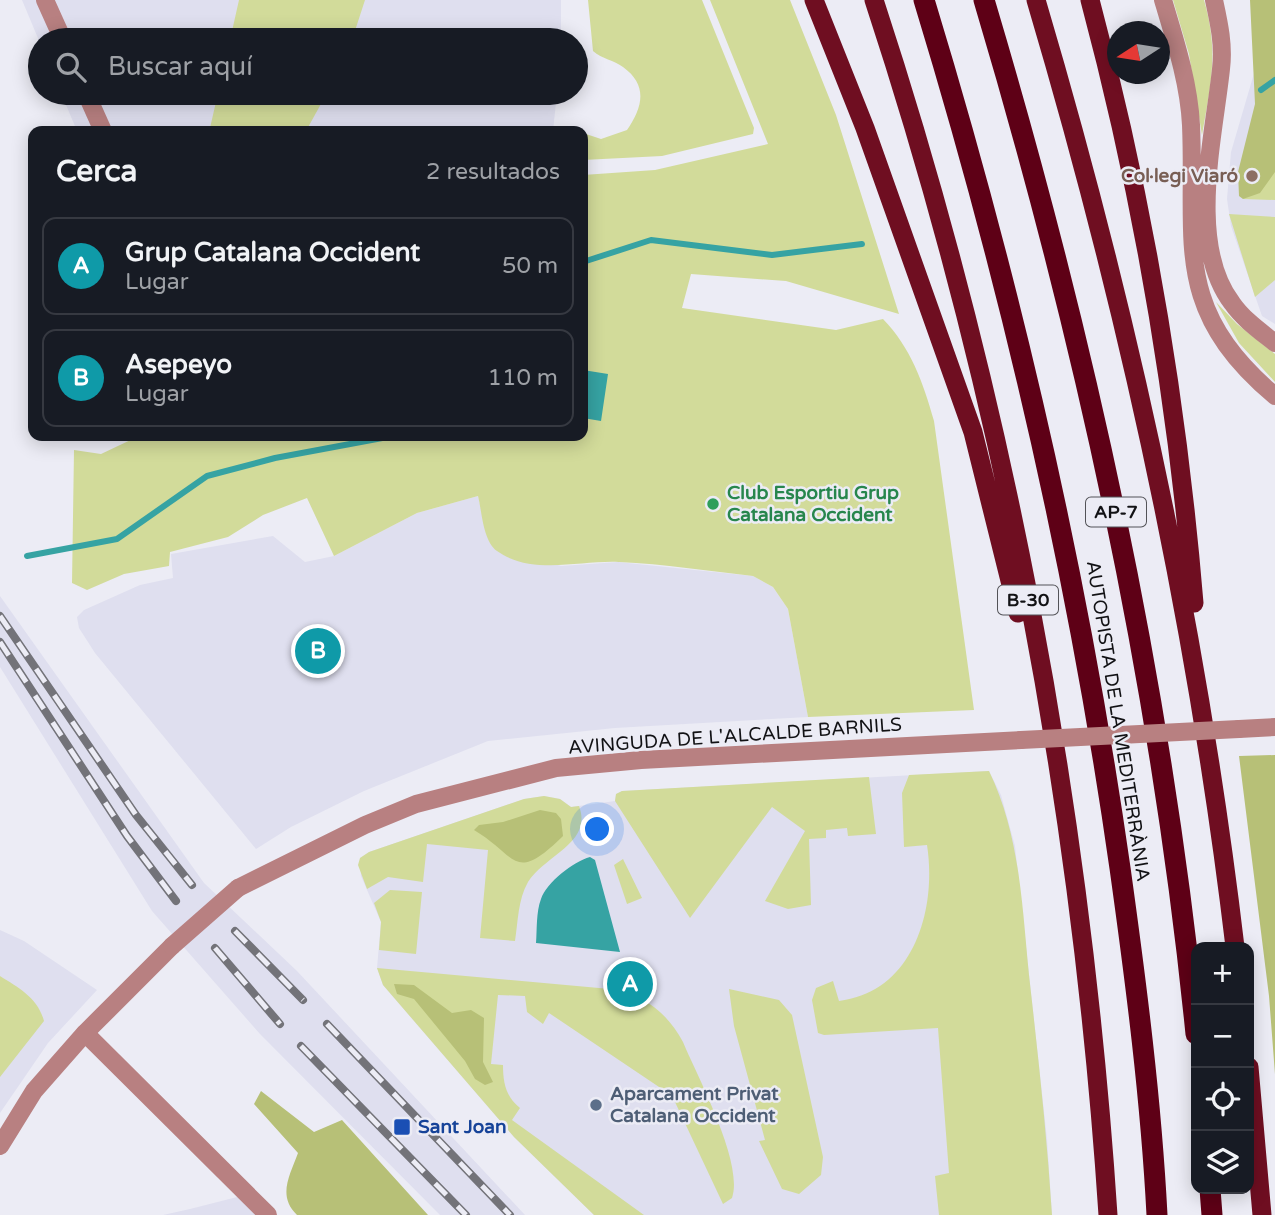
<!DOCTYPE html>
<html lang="es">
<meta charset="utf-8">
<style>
body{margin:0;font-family:"Varela Round",sans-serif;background:#242831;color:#f1f3f6}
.controls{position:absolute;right:21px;bottom:21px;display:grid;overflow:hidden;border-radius:14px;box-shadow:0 4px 18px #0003}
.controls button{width:63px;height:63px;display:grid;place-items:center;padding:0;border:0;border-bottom:2px solid #363941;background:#171b24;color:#f1f3f6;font:35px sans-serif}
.compass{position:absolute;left:1107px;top:21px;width:63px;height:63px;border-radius:50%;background:#171b24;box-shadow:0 4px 18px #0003;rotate:258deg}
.you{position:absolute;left:598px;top:830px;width:24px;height:24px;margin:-18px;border:5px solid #fff;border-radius:50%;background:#1a73e8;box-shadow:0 0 0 10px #1a73e833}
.badge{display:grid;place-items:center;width:46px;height:46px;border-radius:50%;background:#505ad0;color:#fff;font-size:23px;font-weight:700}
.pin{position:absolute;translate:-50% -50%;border:4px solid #fff;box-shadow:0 2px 7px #0006}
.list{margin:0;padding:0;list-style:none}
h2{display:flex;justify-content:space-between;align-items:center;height:91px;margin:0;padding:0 28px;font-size:30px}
h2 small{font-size:23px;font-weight:400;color:#9ea1a6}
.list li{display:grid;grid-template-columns:46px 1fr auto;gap:21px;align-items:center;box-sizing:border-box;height:98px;margin:0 14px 14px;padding:0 14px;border:2px solid #363941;border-radius:14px}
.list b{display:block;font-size:26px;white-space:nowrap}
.list p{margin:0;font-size:23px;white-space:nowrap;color:#9ea1a6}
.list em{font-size:23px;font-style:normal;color:#9ea1a6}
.icon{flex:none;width:38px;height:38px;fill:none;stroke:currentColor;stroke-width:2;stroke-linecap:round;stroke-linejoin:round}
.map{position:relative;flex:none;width:1275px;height:1215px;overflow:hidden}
.search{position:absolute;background:#171b24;box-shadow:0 4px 18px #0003;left:28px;top:28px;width:560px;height:77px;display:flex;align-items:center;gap:18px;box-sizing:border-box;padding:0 24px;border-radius:38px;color:#9ea1a6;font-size:26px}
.panel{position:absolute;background:#171b24;box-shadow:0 4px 18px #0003;left:28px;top:126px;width:560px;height:315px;border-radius:14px}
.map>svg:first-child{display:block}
.built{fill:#dfdfef}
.green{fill:#d2db9a}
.forest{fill:#b7c077}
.water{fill:#36a3a3}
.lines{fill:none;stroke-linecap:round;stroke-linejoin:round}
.stream{stroke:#36a3a3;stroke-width:6}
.minor{stroke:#b88081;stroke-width:18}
.tertiary{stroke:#b88081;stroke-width:18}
.trunk{stroke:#6f0e21;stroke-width:19}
.motorway{stroke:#5e0016;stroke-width:21}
.rail-casing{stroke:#737379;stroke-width:8}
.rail{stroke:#ececf5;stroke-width:5;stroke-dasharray:16;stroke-linecap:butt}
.tertiary-bridge{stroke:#b88081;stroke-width:18}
.education-dot{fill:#8d6e63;stroke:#ececf5;stroke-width:2.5}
.leisure-dot{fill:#2e9e5b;stroke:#ececf5;stroke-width:2.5}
.service-dot{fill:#5c6f8a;stroke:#ececf5;stroke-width:2.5}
.transit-dot{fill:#1a4fb4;stroke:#ececf5;stroke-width:2.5}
.labels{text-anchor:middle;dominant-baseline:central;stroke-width:5;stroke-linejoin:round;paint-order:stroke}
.shield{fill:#ececf5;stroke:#535358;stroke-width:2}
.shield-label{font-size:18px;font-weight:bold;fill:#121215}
.education-label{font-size:19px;font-weight:bold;fill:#785e54;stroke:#ececf5;text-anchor:end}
.leisure-label{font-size:19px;font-weight:bold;fill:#27864d;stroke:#ececf5;text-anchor:start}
.street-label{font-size:19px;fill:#121215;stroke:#ececf5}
.service-label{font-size:19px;font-weight:bold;fill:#4e5e75;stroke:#ececf5;text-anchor:start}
.transit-label{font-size:19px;font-weight:bold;fill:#164399;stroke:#ececf5;text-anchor:start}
</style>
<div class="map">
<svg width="1275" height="1215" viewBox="0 0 1275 1215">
<rect width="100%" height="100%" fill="#ececf5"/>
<path class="built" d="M22 0H561V40H40V43Z
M1275 46V324L1262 316 1231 226 1227 199 1231 152 1255 70Z
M61 93H557L553 131H492L486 128 484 131H77Z
M478 496 490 543 561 566 618 562 753 576 773 587 788 609 808 717 615 728 488 741 364 791 291 827 256 849 95 653 79 628 77 617 84 610 140 585 173 578 171 554 273 536 305 562 334 556 417 513Z
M0 596 204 883 297 971 525 1215H440L260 1034 152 911 0 667Z
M989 771 1001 795 1015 846 1047 1139 1052 1215H594L514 1137 383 985 377 968 381 922 361 876 360 858 369 852 524 799 544 796 560 799 571 807 615 801 616 794 622 791Z
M0 930 24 941 97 990 48 1043 0 1113Z
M245 1195 268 1215H163L190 1209Z"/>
<path class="green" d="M239 0H365L352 40H230Z
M588 0H702L754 128 753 134 662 156 583 160V133L601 139 627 130C643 107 648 85 623 67 614 60 602 59 593 51Z
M710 0H790L836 115 899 314 786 281 691 274 682 308 836 330 883 319C911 348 923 382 934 421L974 710 808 717 788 609 773 587 753 576C709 571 664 564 619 562 581 560 532 576 497 551 483 541 482 512 478 496L417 513 334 556 307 498 263 515 228 537 170 552 169 566 124 574 87 590 72 583 74 450 101 454 139 436H583V175L655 170 768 144Z
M1173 0H1204C1219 52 1211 83 1202 135L1189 54Z
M218 93H327L306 131H204L210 128Z
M1275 152V200L1243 199Z
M1229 214 1275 217V280L1255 297Z
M1216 302 1237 324 1275 354V382L1239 343Z
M989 771C1020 835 1022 905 1029 975 1038 1055 1047 1135 1052 1215H939L935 1176 949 1173 938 1028 824 1035 818 1033 812 1000 816 988 833 981 839 1001C914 992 937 909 927 845L904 847 902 793 909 775Z
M869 777 876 834 848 836 847 828 826 830V838L809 839 811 905 788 909 765 901 805 831 772 807 690 918 615 801 616 794 622 791Z
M544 796 560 799 571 807 579 806C593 843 545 855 528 882 518 899 518 922 515 941L480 938 488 850 427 844 423 882 388 877 367 889 358 865 360 858 369 852 524 799Z
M623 859 642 898 627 904 614 865Z
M390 890 422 892 416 954 379 950 381 922 374 903Z
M377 968 610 989C644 995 666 1011 683 1042 698 1078 744 1163 732 1198L723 1204 675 1102 665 1091 549 1013 543 1024 527 1012 525 996 498 995 491 1064 503 1065C503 1083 506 1097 520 1108L512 1120 644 1215H594L514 1137 383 985Z
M0 976C19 988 38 998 44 1021L0 1077Z
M729 989 779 1000 792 1015 823 1157 821 1175 799 1194 782 1189 759 1141 765 1140 734 1026Z"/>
<path class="forest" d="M1250 0H1275V172L1260 193 1243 199 1239 196 1238 172 1255 104Z
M1275 755V1074L1269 996 1239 756Z
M540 810 556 813 561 819 563 836C513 885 518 856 474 830L479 825 503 822Z
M394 984 414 985 452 1013 471 1010 484 1018 483 1062 493 1082 485 1085 475 1079 465 1061 414 999 397 994Z
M261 1091 314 1132 342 1120 428 1215H297C277 1196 290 1175 298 1153L254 1104Z"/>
<path class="water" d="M583 370 608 374 601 421 583 418Z
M590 857 595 860 620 952 536 943C537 930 536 912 541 899 547 882 573 862 590 857Z"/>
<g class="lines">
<path class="stream" d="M1261 90 1275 80
M583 262 651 240 772 255 862 244
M27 556 117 539 207 476 275 458 393 436"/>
<path class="minor" d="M45 0 63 40
M86 93 103 131
M85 1033 268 1215"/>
<path class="tertiary" d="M1163 0C1175 40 1189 83 1191 125 1196 243 1171 308 1275 396
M1214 0C1219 23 1224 45 1221 69 1214 136 1187 244 1232 303 1243 319 1260 331 1275 343
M1239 729 1275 727
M238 888 365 825 416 804 556 768 641 760 1021 740
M0 1146 34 1091 85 1033 172 946"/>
<path class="trunk" d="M814 0 865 128 973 432 1018 613
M874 0C1003 392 1081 804 1108 1215
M1036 0C1128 310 1197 626 1235 947
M1090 0C1143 198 1177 398 1194 603
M1249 1067 1262 1215"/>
<path class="motorway" d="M924 0C1011 285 1078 573 1120 868 1136 983 1151 1099 1157 1215
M984 0C1085 338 1161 683 1196 1034
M1210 1189 1212 1215"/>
<defs>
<path id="rail" d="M0 616 136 815 192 885
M0 642 127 836 176 901
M235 931 303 1000
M215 948 280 1024
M327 1024 510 1215
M301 1046 466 1215"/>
</defs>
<use href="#rail" class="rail-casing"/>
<use href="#rail" class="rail"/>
<path class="tertiary-bridge" d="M1021 740 1239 729
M172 946 238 888"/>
</g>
<circle class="education-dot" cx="1252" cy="176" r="7"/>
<circle class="leisure-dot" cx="713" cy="504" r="7"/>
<circle class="service-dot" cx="596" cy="1105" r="7"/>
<rect class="transit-dot" x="393" y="1118" width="18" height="18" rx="3.5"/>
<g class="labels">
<g class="shield">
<rect x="1086" y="497.5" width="60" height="29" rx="5"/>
<rect x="998" y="585.5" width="60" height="29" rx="5"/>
</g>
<g class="shield-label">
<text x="1116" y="512">AP-7</text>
<text x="1028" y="600">B-30</text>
</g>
<g class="education-label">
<text x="1238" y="176">Col·legi Viaró</text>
</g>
<g class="leisure-label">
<text x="727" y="493">Club Esportiu Grup<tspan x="727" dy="22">Catalana Occident</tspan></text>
</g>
<g class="street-label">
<text transform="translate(1118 721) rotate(81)">AUTOPISTA DE LA MEDITERRÀNIA</text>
<text transform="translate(735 736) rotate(-4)">AVINGUDA DE L'ALCALDE BARNILS</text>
</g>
<g class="service-label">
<text x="610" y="1094">Aparcament Privat<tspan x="610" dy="22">Catalana Occident</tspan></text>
</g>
<g class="transit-label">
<text x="418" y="1127">Sant Joan</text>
</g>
</g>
</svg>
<div class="controls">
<button>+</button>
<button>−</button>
<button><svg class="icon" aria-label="locate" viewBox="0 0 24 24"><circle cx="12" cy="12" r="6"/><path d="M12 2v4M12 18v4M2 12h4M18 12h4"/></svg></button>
<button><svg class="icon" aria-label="layers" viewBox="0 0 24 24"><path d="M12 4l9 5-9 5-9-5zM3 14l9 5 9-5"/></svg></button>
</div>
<svg class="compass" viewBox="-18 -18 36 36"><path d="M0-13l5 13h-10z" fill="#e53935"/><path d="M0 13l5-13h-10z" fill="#9ea1a6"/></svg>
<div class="you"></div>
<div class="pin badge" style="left:630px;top:984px;background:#0f9aa8">A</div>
<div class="pin badge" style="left:318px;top:651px;background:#0f9aa8">B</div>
<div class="search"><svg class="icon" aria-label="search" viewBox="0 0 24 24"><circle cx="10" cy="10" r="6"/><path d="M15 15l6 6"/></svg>Buscar aquí</div>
<section class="panel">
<h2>Cerca<small>2 resultados</small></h2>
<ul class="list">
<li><span class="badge" style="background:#0f9aa8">A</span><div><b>Grup Catalana Occident</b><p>Lugar</p></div><em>50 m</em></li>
<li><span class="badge" style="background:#0f9aa8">B</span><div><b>Asepeyo</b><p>Lugar</p></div><em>110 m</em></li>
</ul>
</section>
</div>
